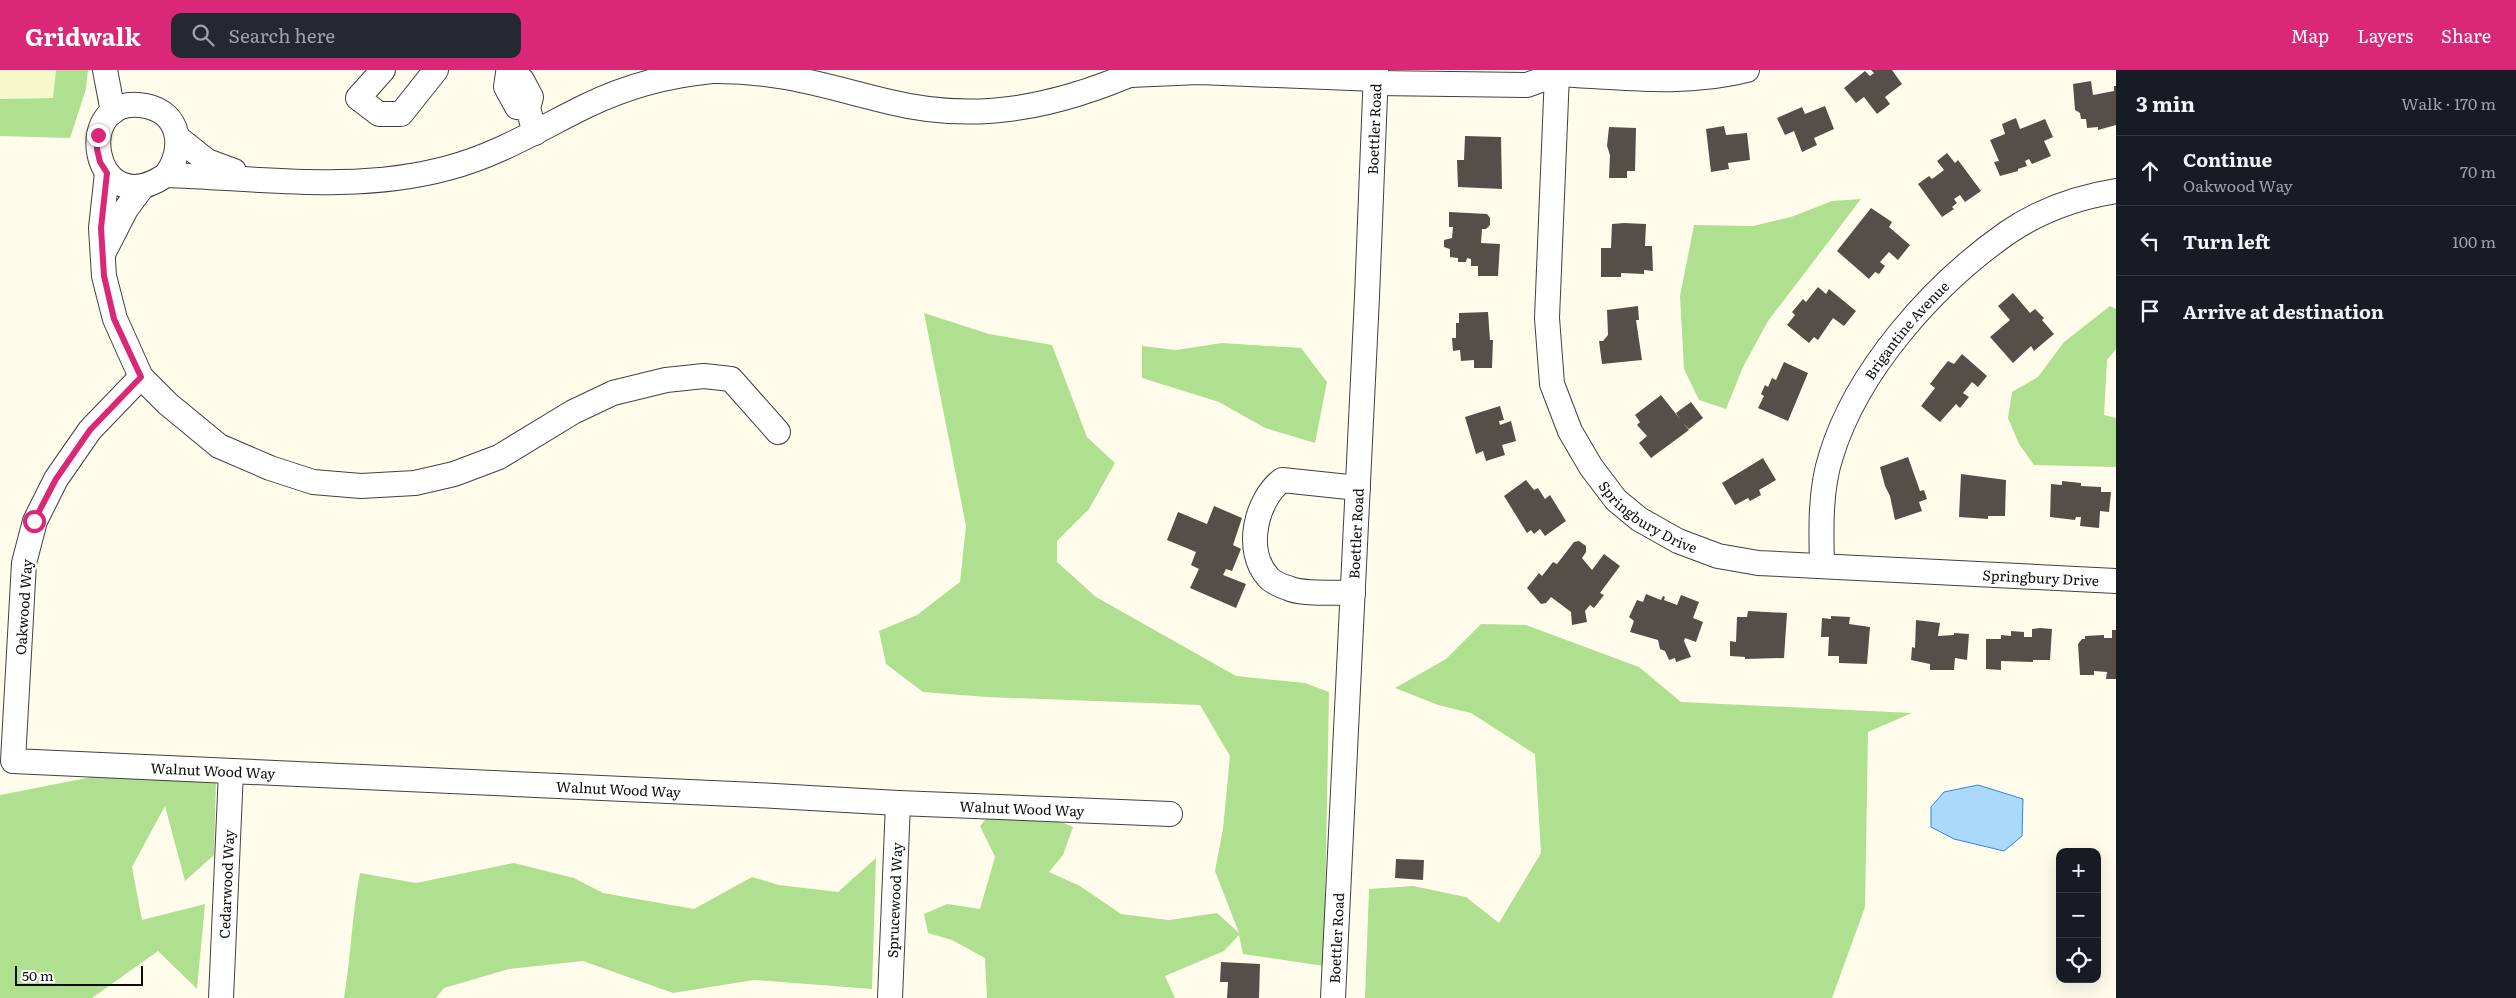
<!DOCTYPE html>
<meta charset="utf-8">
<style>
body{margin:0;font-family:Literata,serif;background:#242831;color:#f1f3f6}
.controls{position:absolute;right:15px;bottom:15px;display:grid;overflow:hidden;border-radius:10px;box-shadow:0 5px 20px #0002}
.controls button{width:45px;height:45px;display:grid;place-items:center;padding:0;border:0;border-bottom:1px solid #363941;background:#171b24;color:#f1f3f6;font:25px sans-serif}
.scale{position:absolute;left:15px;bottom:12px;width:128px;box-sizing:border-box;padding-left:5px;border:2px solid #0d0d0d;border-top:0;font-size:14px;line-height:18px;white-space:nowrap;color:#0d0d0d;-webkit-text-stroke:4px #fff;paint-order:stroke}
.stop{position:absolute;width:15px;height:15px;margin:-11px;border:4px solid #db2777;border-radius:50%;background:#fff}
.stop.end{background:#db2777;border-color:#fff;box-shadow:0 1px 5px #0008}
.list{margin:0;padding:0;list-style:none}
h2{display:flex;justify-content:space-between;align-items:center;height:65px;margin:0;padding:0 20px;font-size:21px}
h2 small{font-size:16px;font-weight:400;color:#9ea1a6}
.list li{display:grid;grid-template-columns:32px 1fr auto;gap:15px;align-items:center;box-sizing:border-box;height:70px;padding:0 20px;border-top:1px solid #363941}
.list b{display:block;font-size:19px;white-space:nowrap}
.list p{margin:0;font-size:16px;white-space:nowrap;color:#9ea1a6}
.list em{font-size:16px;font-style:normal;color:#9ea1a6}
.icon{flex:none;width:28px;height:28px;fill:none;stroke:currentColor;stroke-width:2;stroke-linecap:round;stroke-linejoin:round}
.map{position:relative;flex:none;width:2116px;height:928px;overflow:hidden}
header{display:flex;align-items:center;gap:30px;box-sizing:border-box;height:70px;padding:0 25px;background:#db2777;color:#fff}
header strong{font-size:24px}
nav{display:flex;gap:28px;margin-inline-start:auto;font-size:18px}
.search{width:350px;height:45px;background:#242831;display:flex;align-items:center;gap:12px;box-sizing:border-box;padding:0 18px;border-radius:10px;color:#9ea1a6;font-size:19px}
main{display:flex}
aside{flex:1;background:#171b24}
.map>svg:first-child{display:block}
.farmland{fill:#f8f7c9}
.forest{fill:#afe08f}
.water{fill:#abd9fc;stroke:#2b8adb}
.building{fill:#564e48}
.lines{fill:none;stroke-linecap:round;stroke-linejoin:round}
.minor-casing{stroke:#404040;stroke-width:26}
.minor{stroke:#fff;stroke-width:24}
.route{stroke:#db2777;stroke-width:6}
.labels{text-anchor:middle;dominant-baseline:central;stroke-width:5;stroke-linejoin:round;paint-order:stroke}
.street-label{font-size:14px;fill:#0d0d0d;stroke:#fff}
</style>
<header>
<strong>Gridwalk</strong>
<div class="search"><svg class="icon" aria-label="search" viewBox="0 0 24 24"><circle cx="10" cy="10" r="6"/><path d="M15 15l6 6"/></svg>Search here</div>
<nav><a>Map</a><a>Layers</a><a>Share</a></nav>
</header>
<main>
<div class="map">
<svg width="2116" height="928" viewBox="0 0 2116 928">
<rect width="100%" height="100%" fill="#fffcec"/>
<path class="farmland" d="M0 0H56L53 28 0 29Z"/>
<path class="forest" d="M56 0H88L86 19 70 68 0 66V29L53 28Z
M1861 129 1768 251 1743 297 1726 339 1699 330 1684 299 1680 226 1694 155 1753 156 1791 147 1832 131Z
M2110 236 2116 239V279L2107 290 2104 345 2116 348V397L2034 395 2019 374 2008 348 2012 322 2038 307 2064 272Z
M924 243 989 264 1052 275 1087 367 1115 393 1089 439 1057 471V492L1096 527 1236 606 1305 613 1329 622 1324 896 1243 884 1239 865 1224 881 1165 906 1175 928H987L985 888 952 870 928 863 924 844 947 834 980 839 995 787 980 756 990 744 1003 750 1050 747 1073 757 1063 785 1049 802 1080 816 1121 844 1169 850 1217 843 1239 863 1215 801 1223 759 1230 686 1200 635 987 627 923 622 886 594 879 561 917 545 960 512 966 456Z
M1222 273 1301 278 1327 312 1315 373 1265 358 1219 332 1142 308V276L1176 280Z
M1481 554 1526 555 1639 597 1681 632 1912 643 1868 662 1865 837 1832 928H1365L1369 819 1413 816 1466 827 1499 853 1541 783 1535 684 1471 643 1438 635 1395 618 1446 589Z
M92 707 216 711 214 785 185 811 165 736 132 797 142 850 205 834 197 919 158 881 92 928H0V725Z
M876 788 872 919 754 910 673 923 583 891 509 899 444 918 436 928H344C351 886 352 844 360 803L416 813 514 793 574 808 603 823 694 839 752 807 779 815 838 822Z"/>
<path class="water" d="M1978 715 2023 729 2022 766 2004 781 1954 769 1931 757V737L1944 722Z"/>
<path class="building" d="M1871 0H1892L1902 14 1885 27 1890 34 1877 44 1864 27 1856 33 1844 18 1865 1 1870 6 1874 3Z
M2091 11 2093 25 2114 21V16H2116V55L2098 60V57L2087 58 2086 49H2081L2080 43 2075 40 2073 14Z
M1825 36 1834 59 1814 68 1817 75 1802 82 1794 61 1785 65 1777 48 1802 37 1805 44Z
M2016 48 2020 59 2045 49 2053 67 2044 71 2051 86 2032 94 2029 89 2025 91 2027 96 2018 99V101L2000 106 1994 92 1999 91 1990 70 2005 64 2002 54Z
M1724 56 1726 65 1747 63 1750 90 1728 93 1729 99 1711 102 1706 59Z
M1609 57 1636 58 1635 101H1627V108H1609L1610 85 1607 76Z
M1465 66 1501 67 1502 119 1458 117 1457 90H1464Z
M1947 83 1955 93 1958 90 1981 121 1965 132 1960 125 1954 129 1957 133 1952 137 1954 139 1942 147 1918 114 1929 106 1932 109 1944 100 1937 91Z
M1871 138 1892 152 1889 157 1910 175 1898 190 1889 182 1880 192 1885 196 1879 204 1875 202 1869 209 1837 181Z
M1449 142 1487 144 1490 148V155L1486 159H1482L1481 173 1500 174 1498 206H1478V196H1471V189L1467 188 1466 192H1458V188L1450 187V179L1444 177V170L1452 168 1453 157H1449Z
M1624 153 1646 154 1645 176H1652L1653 201 1644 200V204L1621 203V207H1601V178H1611L1612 154Z
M1818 217 1826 224 1829 219 1856 241 1844 256 1833 248 1818 270 1814 267 1809 273 1787 255 1795 245 1792 242 1803 229 1806 232Z
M2013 223 2030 243 2035 239 2044 248 2042 250 2054 264 2034 281 2031 276 2013 293 1990 267 2010 250 1998 236Z
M1638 236 1639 250H1636L1642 290 1602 294 1599 271H1603L1608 265 1607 240Z
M1488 242 1490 270H1493L1492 298H1474V290L1461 291 1460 280 1453 281 1452 268H1456V253H1459V243Z
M1962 284 1987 306 1978 317 1972 312 1963 323 1969 327 1960 338 1956 334 1940 352 1921 336 1935 318 1930 314 1940 301 1948 291 1954 294Z
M1784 292 1808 303 1788 351 1758 338 1764 326 1761 324 1765 315 1768 317 1772 308 1776 310Z
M1661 325 1680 349 1676 343 1691 332 1703 348 1689 359 1683 353 1689 360 1651 388 1639 373 1647 366 1637 355 1640 352 1635 345Z
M1500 336 1504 350 1499 351 1500 355 1511 351 1516 371 1502 375 1505 385 1486 391 1483 381 1476 384 1465 347Z
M1908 387 1920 421 1924 420 1927 429 1919 432 1922 441 1895 450 1890 426 1885 416 1880 397Z
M1763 388 1776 410 1759 420 1761 425 1750 431 1748 428 1735 435 1722 413Z
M1961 404 2006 410 2005 446H1988V449L1959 447Z
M1526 410 1534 420 1538 418 1545 429 1550 425 1566 451 1545 466 1540 459 1534 464 1531 460 1527 463 1504 426Z
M2062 411 2081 413V416L2101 417V422H2111L2109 442 2100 441 2099 458 2080 456 2081 447H2076L2075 450 2050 447 2051 414 2062 415Z
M1214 436 1242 448 1233 475 1241 479 1232 501 1226 499 1223 505 1246 514 1236 538 1190 518 1199 499 1191 495 1196 482 1167 470 1178 442 1207 454Z
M1579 471 1586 476V482L1582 488 1592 500 1604 484 1620 496 1600 523 1604 525 1594 538 1590 535 1585 541 1587 552 1572 555 1571 542 1551 527 1546 533 1541 534 1527 518 1539 503 1542 506 1553 492 1557 494 1574 472Z
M1646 524 1661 530 1663 526 1665 527 1664 530 1677 535 1681 525 1699 532 1693 548 1703 552 1696 572 1685 568 1684 571 1691 587 1676 592 1675 588 1669 590 1665 581 1660 579 1658 570 1630 562 1634 551 1629 547 1637 530 1643 532Z
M1748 541 1787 543 1784 588 1745 589V587L1730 586V571L1736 572 1737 547H1747Z
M1831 546 1850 547 1849 554 1870 557 1867 594 1839 593V586H1828L1829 567H1821L1822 548 1831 549Z
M1916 550 1940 553 1938 566 1954 565V563L1969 564 1967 590 1955 588 1954 600H1930V594L1911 590 1912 577 1915 578Z
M2040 558 2052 559 2050 590H2033V592L2001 591V600L1986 599V569H2001V565L2011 566V561L2024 562V567H2032V559Z
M2112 560H2116V609H2106L2107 602 2094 601V605H2080L2078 574 2082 569H2085V566L2104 565V568H2112Z
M1396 789 1424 790 1423 810 1395 808Z
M1221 892 1260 894 1259 928H1227L1228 912H1220Z"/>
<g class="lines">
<defs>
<g id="minor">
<path d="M105 0 113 42"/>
<path d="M383 0 358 28 379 44H401L436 0"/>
<path d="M1547 0 1557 4C1619 7 1686 16 1747 0"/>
<path id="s1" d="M1557 4 1547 248 1552 314 1570 361 1591 397 1616 430 1639 449 1678 471 1718 486 1758 493 2116 511"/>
<path d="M1130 5 1199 2 1376 9"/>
<path d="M1376 13 1527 15 1557 4"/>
<path d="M528 38 517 37 506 17 508 3 522 10 531 27 528 38 535 63"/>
<path d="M178 68 207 91 234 101"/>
<path d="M107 103 101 158 104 206 115 249 141 307 168 334 219 376 270 398 313 412 361 416 415 413 454 404 499 387 573 342 613 323 666 310 704 306 731 309 778 362"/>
<path d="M166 105C185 80 181 43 146 36 70 20 91 157 166 105 260 108 356 123 448 98 498 85 541 58 586 36 625 17 670 5 712 1 780 0 827 17 890 32 979 54 1059 36 1141 0"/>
<path d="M103 184 126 139 143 116"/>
<path id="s2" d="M141 307 90 360 56 409 35 451 24 493 13 691 756 725 898 733 1170 744"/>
<path id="s3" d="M1822 495C1821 460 1820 419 1831 386 1857 300 1934 214 2007 163 2039 141 2078 127 2116 121"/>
<path d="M1353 523C1336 522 1302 525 1288 518 1282 516 1272 512 1268 507 1244 480 1256 430 1282 410L1358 418"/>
<path id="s4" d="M221 928 231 701"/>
<path id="s5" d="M890 928 898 733"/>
<path id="s6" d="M1333 928 1367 227 1376 0"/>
</g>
</defs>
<use href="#minor" class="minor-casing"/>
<use href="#minor" class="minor"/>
</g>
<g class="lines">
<path class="route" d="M34 451 56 409 90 360 141 307 114 249 104 206 101 158 107 103 100 92 97 79 98 65"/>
</g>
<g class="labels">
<g class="street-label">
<text stroke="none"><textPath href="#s6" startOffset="870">Boettler Road</textPath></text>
<text stroke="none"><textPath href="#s3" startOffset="258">Brigantine Avenue</textPath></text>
<text stroke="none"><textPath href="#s1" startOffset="480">Springbury Drive</textPath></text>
<text stroke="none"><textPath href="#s6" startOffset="465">Boettler Road</textPath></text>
<text stroke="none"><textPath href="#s1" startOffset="885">Springbury Drive</textPath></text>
<text transform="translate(23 537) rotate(-86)">Oakwood Way</text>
<text stroke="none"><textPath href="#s2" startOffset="622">Walnut Wood Way</textPath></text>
<text stroke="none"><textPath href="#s2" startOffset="1028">Walnut Wood Way</textPath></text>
<text stroke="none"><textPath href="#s2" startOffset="1432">Walnut Wood Way</textPath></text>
<text stroke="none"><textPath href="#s4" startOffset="114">Cedarwood Way</textPath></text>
<text stroke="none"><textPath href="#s5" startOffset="98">Sprucewood Way</textPath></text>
<text stroke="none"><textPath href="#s6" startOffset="60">Boettler Road</textPath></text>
</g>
</g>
</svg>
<div class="controls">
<button>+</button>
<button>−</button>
<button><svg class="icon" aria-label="locate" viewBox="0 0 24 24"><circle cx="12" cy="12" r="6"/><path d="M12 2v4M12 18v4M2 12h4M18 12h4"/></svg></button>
</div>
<div class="scale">50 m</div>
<div class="stop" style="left:34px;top:451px"></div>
<div class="stop end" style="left:98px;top:65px"></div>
</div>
<aside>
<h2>3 min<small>Walk · 170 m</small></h2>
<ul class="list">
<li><svg class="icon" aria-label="ahead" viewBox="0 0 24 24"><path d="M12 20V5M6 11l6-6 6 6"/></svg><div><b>Continue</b><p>Oakwood Way</p></div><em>70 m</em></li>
<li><svg class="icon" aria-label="left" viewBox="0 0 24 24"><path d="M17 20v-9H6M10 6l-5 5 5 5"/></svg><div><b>Turn left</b></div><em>100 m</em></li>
<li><svg class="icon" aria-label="arrive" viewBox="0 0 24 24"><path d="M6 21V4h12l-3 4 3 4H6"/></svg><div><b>Arrive at destination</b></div></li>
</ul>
</aside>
</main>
